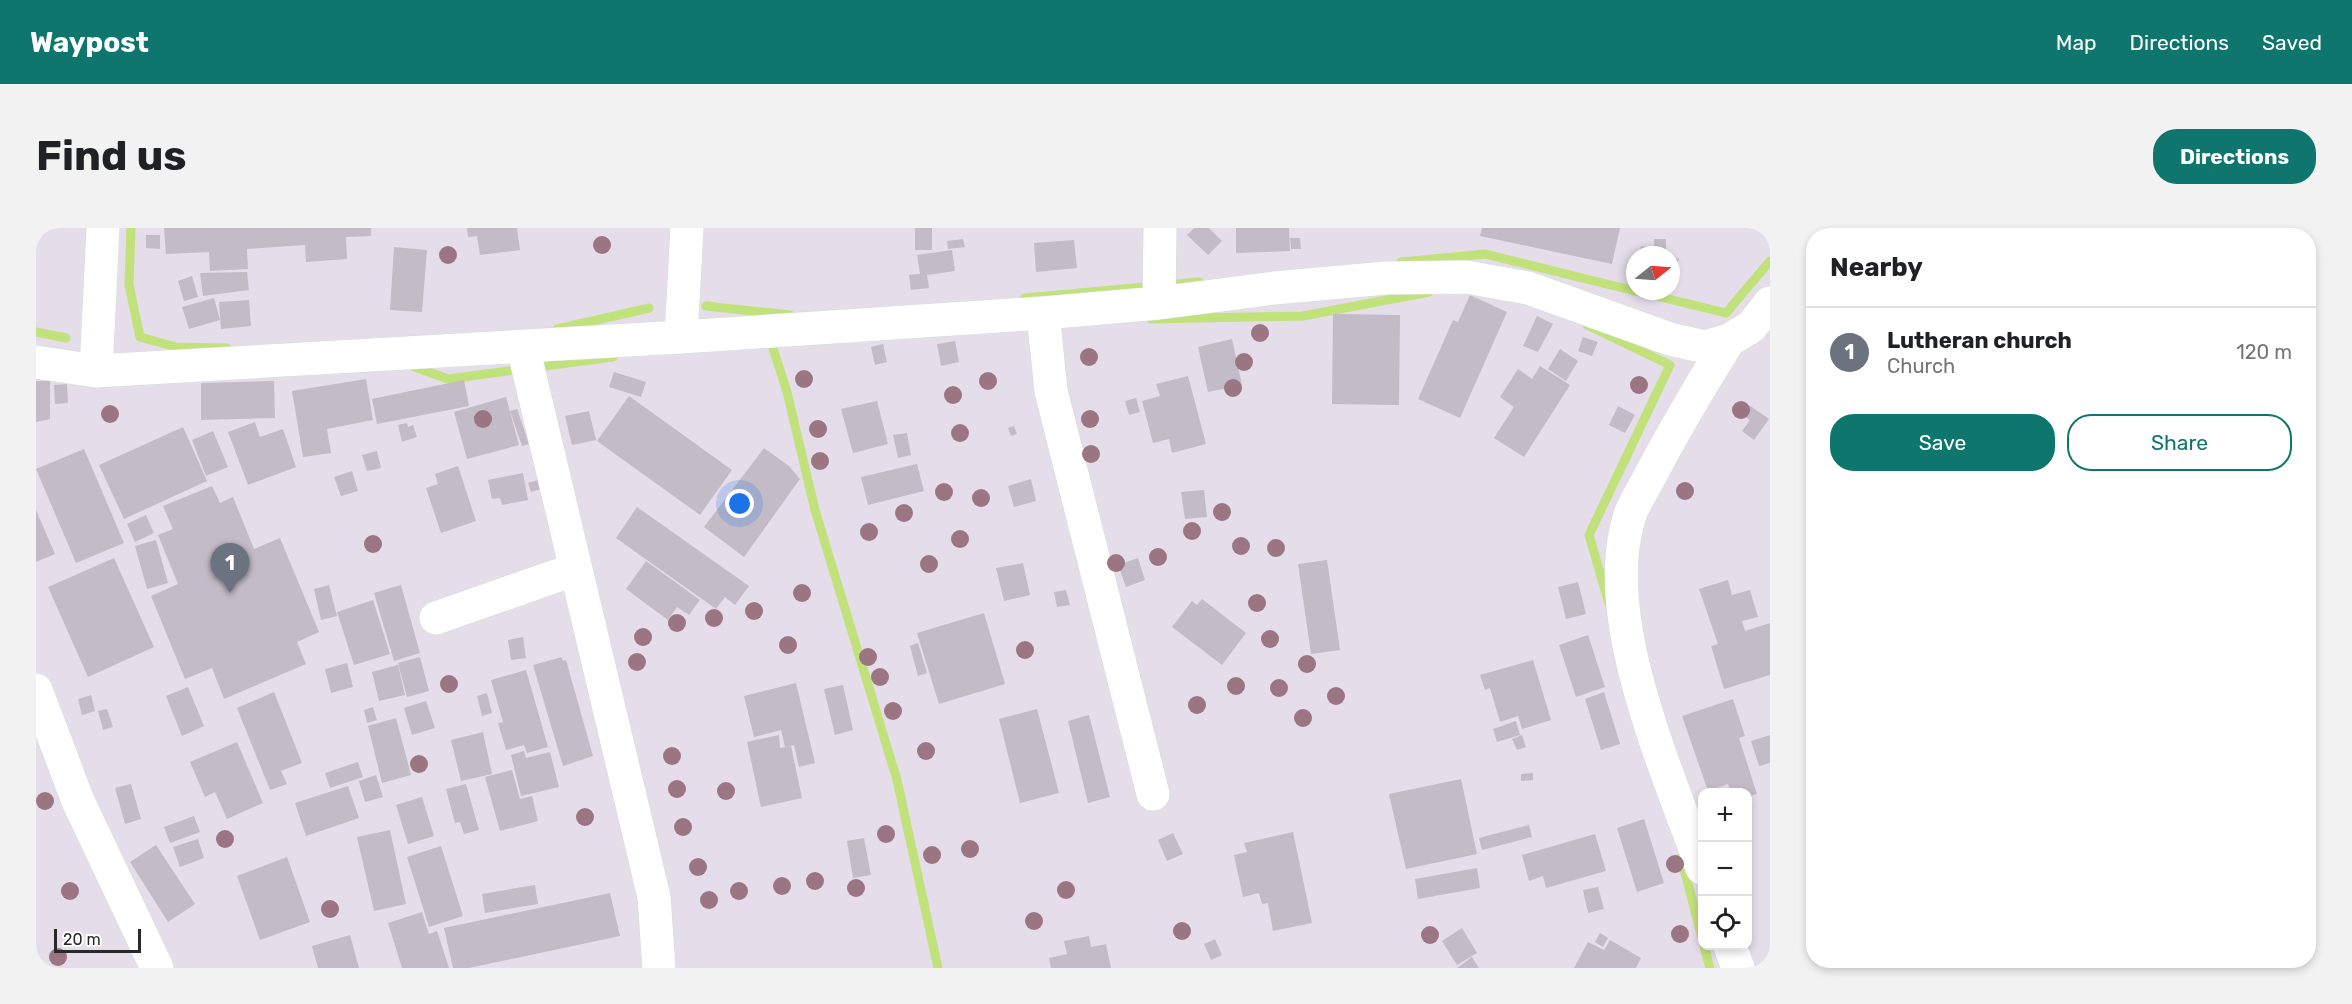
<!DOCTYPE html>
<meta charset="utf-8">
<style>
body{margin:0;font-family:Rubik,sans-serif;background:#f2f2f2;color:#202124}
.controls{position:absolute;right:18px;bottom:18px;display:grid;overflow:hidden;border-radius:12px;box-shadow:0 3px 9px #0003}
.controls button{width:54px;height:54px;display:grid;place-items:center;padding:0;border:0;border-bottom:2px solid #e0e0e0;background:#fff;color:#202124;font:30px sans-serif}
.compass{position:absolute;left:1590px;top:18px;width:54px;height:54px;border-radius:50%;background:#fff;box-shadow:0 3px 9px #0003;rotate:73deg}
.scale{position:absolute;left:18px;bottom:15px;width:87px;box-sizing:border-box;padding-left:6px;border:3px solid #292929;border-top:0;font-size:16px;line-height:21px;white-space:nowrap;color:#292929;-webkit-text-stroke:4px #fff;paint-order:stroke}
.you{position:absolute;left:704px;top:276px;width:21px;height:21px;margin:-15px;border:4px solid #fff;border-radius:50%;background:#1a73e8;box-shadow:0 0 0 9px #1a73e833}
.badge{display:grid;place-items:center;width:39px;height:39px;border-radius:50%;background:#0f766e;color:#fff;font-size:20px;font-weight:700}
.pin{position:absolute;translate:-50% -50px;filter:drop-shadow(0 2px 3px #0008)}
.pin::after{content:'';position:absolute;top:32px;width:21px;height:18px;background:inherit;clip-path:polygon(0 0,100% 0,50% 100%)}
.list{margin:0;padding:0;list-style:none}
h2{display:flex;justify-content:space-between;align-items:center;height:78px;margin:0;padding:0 24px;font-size:26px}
h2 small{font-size:20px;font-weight:400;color:#757577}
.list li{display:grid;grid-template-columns:39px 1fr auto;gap:18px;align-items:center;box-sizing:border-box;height:90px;padding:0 24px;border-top:2px solid #e0e0e0}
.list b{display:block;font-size:22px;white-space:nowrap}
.list p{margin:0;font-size:20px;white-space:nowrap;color:#757577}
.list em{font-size:20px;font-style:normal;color:#757577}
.actions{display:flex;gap:12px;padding:18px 24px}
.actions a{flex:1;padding:14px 0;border:2px solid #0f766e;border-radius:24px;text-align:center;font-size:21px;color:#0f766e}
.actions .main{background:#0f766e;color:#fff}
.icon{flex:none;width:33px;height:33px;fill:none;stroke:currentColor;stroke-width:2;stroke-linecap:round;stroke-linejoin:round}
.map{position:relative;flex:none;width:1734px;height:740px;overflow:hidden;border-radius:24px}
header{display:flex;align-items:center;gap:36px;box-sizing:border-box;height:84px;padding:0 30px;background:#0f766e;color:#fff}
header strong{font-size:28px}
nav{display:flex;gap:33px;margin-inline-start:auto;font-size:21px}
.intro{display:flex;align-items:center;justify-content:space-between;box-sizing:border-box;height:144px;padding:0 36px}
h1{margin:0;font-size:42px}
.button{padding:15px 27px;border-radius:24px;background:#0f766e;color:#fff;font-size:21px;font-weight:700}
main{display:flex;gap:36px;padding:0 36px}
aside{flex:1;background:#fff;border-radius:24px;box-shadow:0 3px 9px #0003}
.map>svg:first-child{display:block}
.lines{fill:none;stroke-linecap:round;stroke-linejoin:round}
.stream{stroke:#c1e17b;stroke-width:9}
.building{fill:#c3bbc6}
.minor-casing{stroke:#d4e0d2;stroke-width:34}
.minor{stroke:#fff;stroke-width:33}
.tree{fill:#9b7682}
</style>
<header>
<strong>Waypost</strong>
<nav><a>Map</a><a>Directions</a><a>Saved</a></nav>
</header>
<div class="intro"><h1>Find us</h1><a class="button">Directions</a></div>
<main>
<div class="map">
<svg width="1734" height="740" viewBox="0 0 1734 740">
<rect width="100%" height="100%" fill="#e5ddea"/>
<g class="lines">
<path class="stream" d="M95 0 93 57 104 109 140 119 191 120
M1365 34 1449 26 1599 63
M1600 63 1690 85 1734 33
M989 70 1163 54
M670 78 754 87
M1115 91 1267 88 1393 64
M1551 97 1634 137 1553 307 1573 376
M521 101 613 80
M0 104 30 110
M736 117 751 164 779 282 861 552 902 740
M373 137 412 151 577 129
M1645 629 1666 710
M1668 718 1674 740"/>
</g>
<path class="building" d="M128 0H335V8L310 9 311 31 270 34 269 17 211 21 212 41 174 43 173 24 130 26Z
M431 0H481L484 22 444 27 441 8 432 9Z
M879 0H896V22H879Z
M1158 0H1173L1186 13 1172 27 1151 7Z
M1200 0H1253L1254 23 1200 25Z
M1446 0H1584L1576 36 1444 8Z
M110 7H124V21L110 20Z
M1254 10H1264L1265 21H1255Z
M927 11 929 19 912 21 911 13Z
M1618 11H1630V23H1618Z
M1038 12 1041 40 1000 44 998 15Z
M1605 18 1613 20 1612 27H1603Z
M358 19 391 22 386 84 354 82Z
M916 22 919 43 891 47 893 60 875 62 873 47 884 46 881 27Z
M1635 28 1643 31 1639 41 1635 40Z
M211 44 213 62 167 68 164 45Z
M156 48 162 69 148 73 142 53Z
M1434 67 1471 84 1424 190 1382 171 1417 92 1422 94Z
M178 70 184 92 153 101 146 79Z
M213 72 215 98 185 101 183 74Z
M1297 86 1364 87 1363 177 1296 176Z
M1501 88 1517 96 1502 124 1487 118Z
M1547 109 1562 114 1556 128 1542 123Z
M1196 111 1206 157 1172 164 1162 119Z
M919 113 923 134 905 138 901 116Z
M847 116 851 134 839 137 835 119Z
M1524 121 1542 133 1530 153 1512 141Z
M1504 138 1534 157 1488 229 1458 210 1478 179 1464 169 1482 141 1496 151Z
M578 144 610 154 605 169 573 159Z
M1152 148 1170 216 1136 225 1133 211 1117 215 1106 173 1124 168 1120 156Z
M330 151 337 192 291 201 295 225 267 229 256 163Z
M428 152 433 178 341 196 336 171Z
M0 153H14V191L0 194Z
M238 153 239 190 165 192V155Z
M31 156 32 175 19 176 18 157Z
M593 168 696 242 664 287 561 213Z
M470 169 483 217 431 231 418 184Z
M1100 170 1104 184 1093 187 1089 173Z
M841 173 852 216 817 225 805 181Z
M1713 177 1733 191 1718 212 1706 203 1714 192 1706 187Z
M1582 178 1599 187 1589 205 1573 197Z
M481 181 493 216 486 218 474 183Z
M553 183 560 212 536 217 529 188Z
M219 194 224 209 247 201 260 239 212 257 192 204Z
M371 195 372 199 377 197 381 209 366 214 362 197Z
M978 198 981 206 975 208 972 200Z
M147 199 171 253 88 291 63 237Z
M177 203 192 239 170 248 156 212Z
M871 205 875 227 862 230 857 207Z
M728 220 753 238 764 251 708 329 668 299Z
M48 221 88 315 40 335 0 241Z
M341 223 345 240 331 243 326 227Z
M881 236 888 263 832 277 825 249Z
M422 238 440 293 405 305 390 260 402 256 399 246Z
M316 243 322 263 305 268 298 249Z
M487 245 492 272 466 277 464 270 456 271 452 252Z
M995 251 1000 273 978 279 972 258Z
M502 252 505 261 495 264 492 255Z
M176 258 184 275 197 269 218 321 244 310 283 404 261 414 270 436 188 471 176 440 149 451 115 368 142 356 122 307 137 301 127 278Z
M1168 262 1171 289 1149 291 1145 264Z
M601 279 713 358 699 377 689 369 680 381 580 310Z
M0 282 19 326 0 334Z
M110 287 118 305 99 314 91 296Z
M120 312 132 355 111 361 99 318Z
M78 330 118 419 52 449 12 359Z
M1102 330 1109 352 1090 359 1082 337Z
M1291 332 1304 422 1275 426 1262 336Z
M610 333 664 372 653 387 641 379 632 392 590 361Z
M987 335 994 367 968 373 960 340Z
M1692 352 1696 367 1714 362 1722 389 1706 393 1709 403 1734 395V447L1688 461 1675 418 1682 416 1663 361Z
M1542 354 1550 386 1530 391 1522 359Z
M293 357 301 388 285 392 278 361Z
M365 357 384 425 358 433 338 365Z
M1030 362 1034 377 1021 379 1018 364Z
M1166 371 1210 405 1186 437 1136 399 1156 373 1161 377Z
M337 372 354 426 318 437 301 384Z
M948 385 969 456 903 476 881 405Z
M1552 407 1569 459 1540 469 1523 417Z
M487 409 490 430 475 432 472 412Z
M882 415 891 445 882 448 874 418Z
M384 429 393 463 371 469 362 435Z
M526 429 527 433 530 432 557 528 527 538 497 437Z
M1497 432 1515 492 1486 501 1482 488 1464 494 1454 460 1449 462 1444 447Z
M311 435 317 459 295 465 289 441Z
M362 437 369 467 343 473 336 444Z
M490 442 512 519 491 525 488 517 470 522 462 495 467 494 455 452Z
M760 455 779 535 763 539 758 517 749 519 745 502 718 509 708 468Z
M807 457 817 502 799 507 788 461Z
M152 459 168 498 146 508 130 468Z
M238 464 266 535 245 543 251 556 234 562 201 480Z
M1568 464 1584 516 1565 522 1549 471Z
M451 465 456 485 446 488 441 468Z
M55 467 59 483 46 487 42 471Z
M1697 471 1709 508 1703 510 1721 566 1712 569V564H1695L1692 556 1672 563 1646 488Z
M390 473 399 500 376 507 368 480Z
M337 479 341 492 331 495 328 482Z
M71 481 77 499 67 502 62 483Z
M1001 481 1023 565 984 575 963 491Z
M1053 487 1074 569 1052 575 1032 493Z
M360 490 375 547 346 555 332 498Z
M1480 493 1484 507 1461 514 1457 501Z
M447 504 456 546 425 553 415 512Z
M743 507 744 520 755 518 766 570 725 579 711 514Z
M1486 507 1490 519 1481 522 1476 511Z
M1734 507V535L1723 538 1715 513Z
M201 514 227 575 191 591 179 564 169 569 154 534Z
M488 523 490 530 514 524 523 559 485 568 475 527Z
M322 534 327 549 294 560 289 545Z
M476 542 484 571 496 568 502 593 464 603 449 549Z
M1497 545V552L1485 553V546Z
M340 547 347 569 329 574 323 553Z
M1425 551 1441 626 1370 641 1353 566Z
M95 556 105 591 89 596 79 560Z
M430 556 443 602 428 606 424 594 419 595 410 561Z
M312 558 323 590 270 608 259 575Z
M386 569 398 608 372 616 360 577Z
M158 588 164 604 134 615 128 599Z
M1608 591 1628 655 1601 664 1581 600Z
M1493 597 1496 609 1446 622 1443 610Z
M354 602 370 676 338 683 321 609Z
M1257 604 1276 695 1237 703 1232 675 1226 676 1223 665 1207 669 1198 627 1211 624 1208 615Z
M1137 605 1147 626 1131 633 1122 612Z
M1559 606 1570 643 1510 660 1507 648 1493 653 1486 627Z
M828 610 835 647 817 650 811 613Z
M162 611 168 630 144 639 137 619Z
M120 617 159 676 132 694 94 634Z
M405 618 427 688 393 699 371 629Z
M251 629 274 694 224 712 201 648Z
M1441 640 1444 660 1382 671 1379 651Z
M499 657 502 676 449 685 446 666Z
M1562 659 1568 681 1552 685 1547 662Z
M574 665 584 708 433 740H417L408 700Z
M386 684 393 706 401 703 413 740H366L352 695Z
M1426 700 1441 725 1421 737 1406 713Z
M1564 705 1572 710 1567 719 1559 714Z
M314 707 323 740H282L276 718Z
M1053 708 1055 719 1070 716 1075 740H1015L1013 730 1031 726 1028 713Z
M1179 711 1186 727 1175 732 1168 716Z
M1574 712 1605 730 1600 740H1538L1552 714 1568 722Z
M1436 729 1443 740H1421Z"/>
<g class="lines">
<defs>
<path id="minor" d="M1123 75 1124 0
M1007 85 1015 163 1117 566
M645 109 651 0
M487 119 618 669 623 740
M0 134 60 143 645 109 1007 85 1123 75 1238 60 1350 50 1430 49 1492 60 1634 111 1669 119 1693 112 1715 99 1734 75
M60 143 67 0
M400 390 540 341
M0 462 42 573 121 740
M1666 640C1632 544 1562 391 1593 290 1597 276 1607 262 1613 250 1638 202 1665 157 1693 112
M1694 718 1702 740"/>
</defs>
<use href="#minor" class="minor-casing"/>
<use href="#minor" class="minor"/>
</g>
<g class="tree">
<circle cx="566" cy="17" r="9"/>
<circle cx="412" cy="27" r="9"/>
<circle cx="1224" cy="105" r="9"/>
<circle cx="1053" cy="129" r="9"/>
<circle cx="1208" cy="134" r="9"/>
<circle cx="768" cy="151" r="9"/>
<circle cx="952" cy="153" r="9"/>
<circle cx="1603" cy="157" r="9"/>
<circle cx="1197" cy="160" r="9"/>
<circle cx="917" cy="167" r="9"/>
<circle cx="1705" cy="182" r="9"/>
<circle cx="74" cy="186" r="9"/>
<circle cx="447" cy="191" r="9"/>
<circle cx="1054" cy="191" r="9"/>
<circle cx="782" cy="201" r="9"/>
<circle cx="924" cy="205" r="9"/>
<circle cx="1055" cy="226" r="9"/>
<circle cx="784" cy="233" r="9"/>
<circle cx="1649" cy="263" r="9"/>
<circle cx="908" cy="264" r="9"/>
<circle cx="945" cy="270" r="9"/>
<circle cx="1186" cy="284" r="9"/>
<circle cx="868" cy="285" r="9"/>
<circle cx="1156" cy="303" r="9"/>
<circle cx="833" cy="304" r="9"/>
<circle cx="924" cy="311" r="9"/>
<circle cx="337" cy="316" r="9"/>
<circle cx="1205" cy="318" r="9"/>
<circle cx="1240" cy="320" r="9"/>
<circle cx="1122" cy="329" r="9"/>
<circle cx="1080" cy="335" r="9"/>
<circle cx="893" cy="336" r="9"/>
<circle cx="766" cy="365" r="9"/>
<circle cx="1221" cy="375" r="9"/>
<circle cx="718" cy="383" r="9"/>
<circle cx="678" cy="390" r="9"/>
<circle cx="641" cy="395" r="9"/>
<circle cx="607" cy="409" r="9"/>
<circle cx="1234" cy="411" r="9"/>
<circle cx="752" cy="417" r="9"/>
<circle cx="989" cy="422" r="9"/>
<circle cx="832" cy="429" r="9"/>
<circle cx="601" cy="434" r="9"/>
<circle cx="1271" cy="436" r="9"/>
<circle cx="844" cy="449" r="9"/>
<circle cx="413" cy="456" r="9"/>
<circle cx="1200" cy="458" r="9"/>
<circle cx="1243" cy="460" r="9"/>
<circle cx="1300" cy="468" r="9"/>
<circle cx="1161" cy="477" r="9"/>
<circle cx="857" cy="483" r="9"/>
<circle cx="1267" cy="490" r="9"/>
<circle cx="890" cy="523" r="9"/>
<circle cx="636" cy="528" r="9"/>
<circle cx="383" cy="536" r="9"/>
<circle cx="641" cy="561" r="9"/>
<circle cx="690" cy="563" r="9"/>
<circle cx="9" cy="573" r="9"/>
<circle cx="549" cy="589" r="9"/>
<circle cx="647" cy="599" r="9"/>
<circle cx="850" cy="606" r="9"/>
<circle cx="189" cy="611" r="9"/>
<circle cx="934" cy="621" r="9"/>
<circle cx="896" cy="627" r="9"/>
<circle cx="1639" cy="636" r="9"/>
<circle cx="662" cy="639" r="9"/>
<circle cx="779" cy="653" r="9"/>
<circle cx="746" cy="658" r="9"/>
<circle cx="820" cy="660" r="9"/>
<circle cx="1030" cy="662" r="9"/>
<circle cx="34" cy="663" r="9"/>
<circle cx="703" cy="663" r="9"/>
<circle cx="673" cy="672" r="9"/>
<circle cx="294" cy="681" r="9"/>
<circle cx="998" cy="693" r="9"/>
<circle cx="1146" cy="703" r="9"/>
<circle cx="1644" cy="706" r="9"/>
<circle cx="1394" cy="707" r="9"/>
<circle cx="22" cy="729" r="9"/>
</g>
</svg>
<div class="controls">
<button>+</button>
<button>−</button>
<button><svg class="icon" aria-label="locate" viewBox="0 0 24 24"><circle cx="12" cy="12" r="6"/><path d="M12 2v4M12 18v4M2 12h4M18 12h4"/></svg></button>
</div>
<svg class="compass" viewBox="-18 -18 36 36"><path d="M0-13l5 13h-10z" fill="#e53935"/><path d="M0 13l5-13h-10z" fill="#757577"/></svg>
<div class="scale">20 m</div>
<div class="you"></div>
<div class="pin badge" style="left:194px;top:365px;background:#6b7280">1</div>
</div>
<aside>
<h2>Nearby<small></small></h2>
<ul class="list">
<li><span class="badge" style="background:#6b7280">1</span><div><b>Lutheran church</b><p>Church</p></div><em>120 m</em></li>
</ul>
<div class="actions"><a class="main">Save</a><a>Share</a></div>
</aside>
</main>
